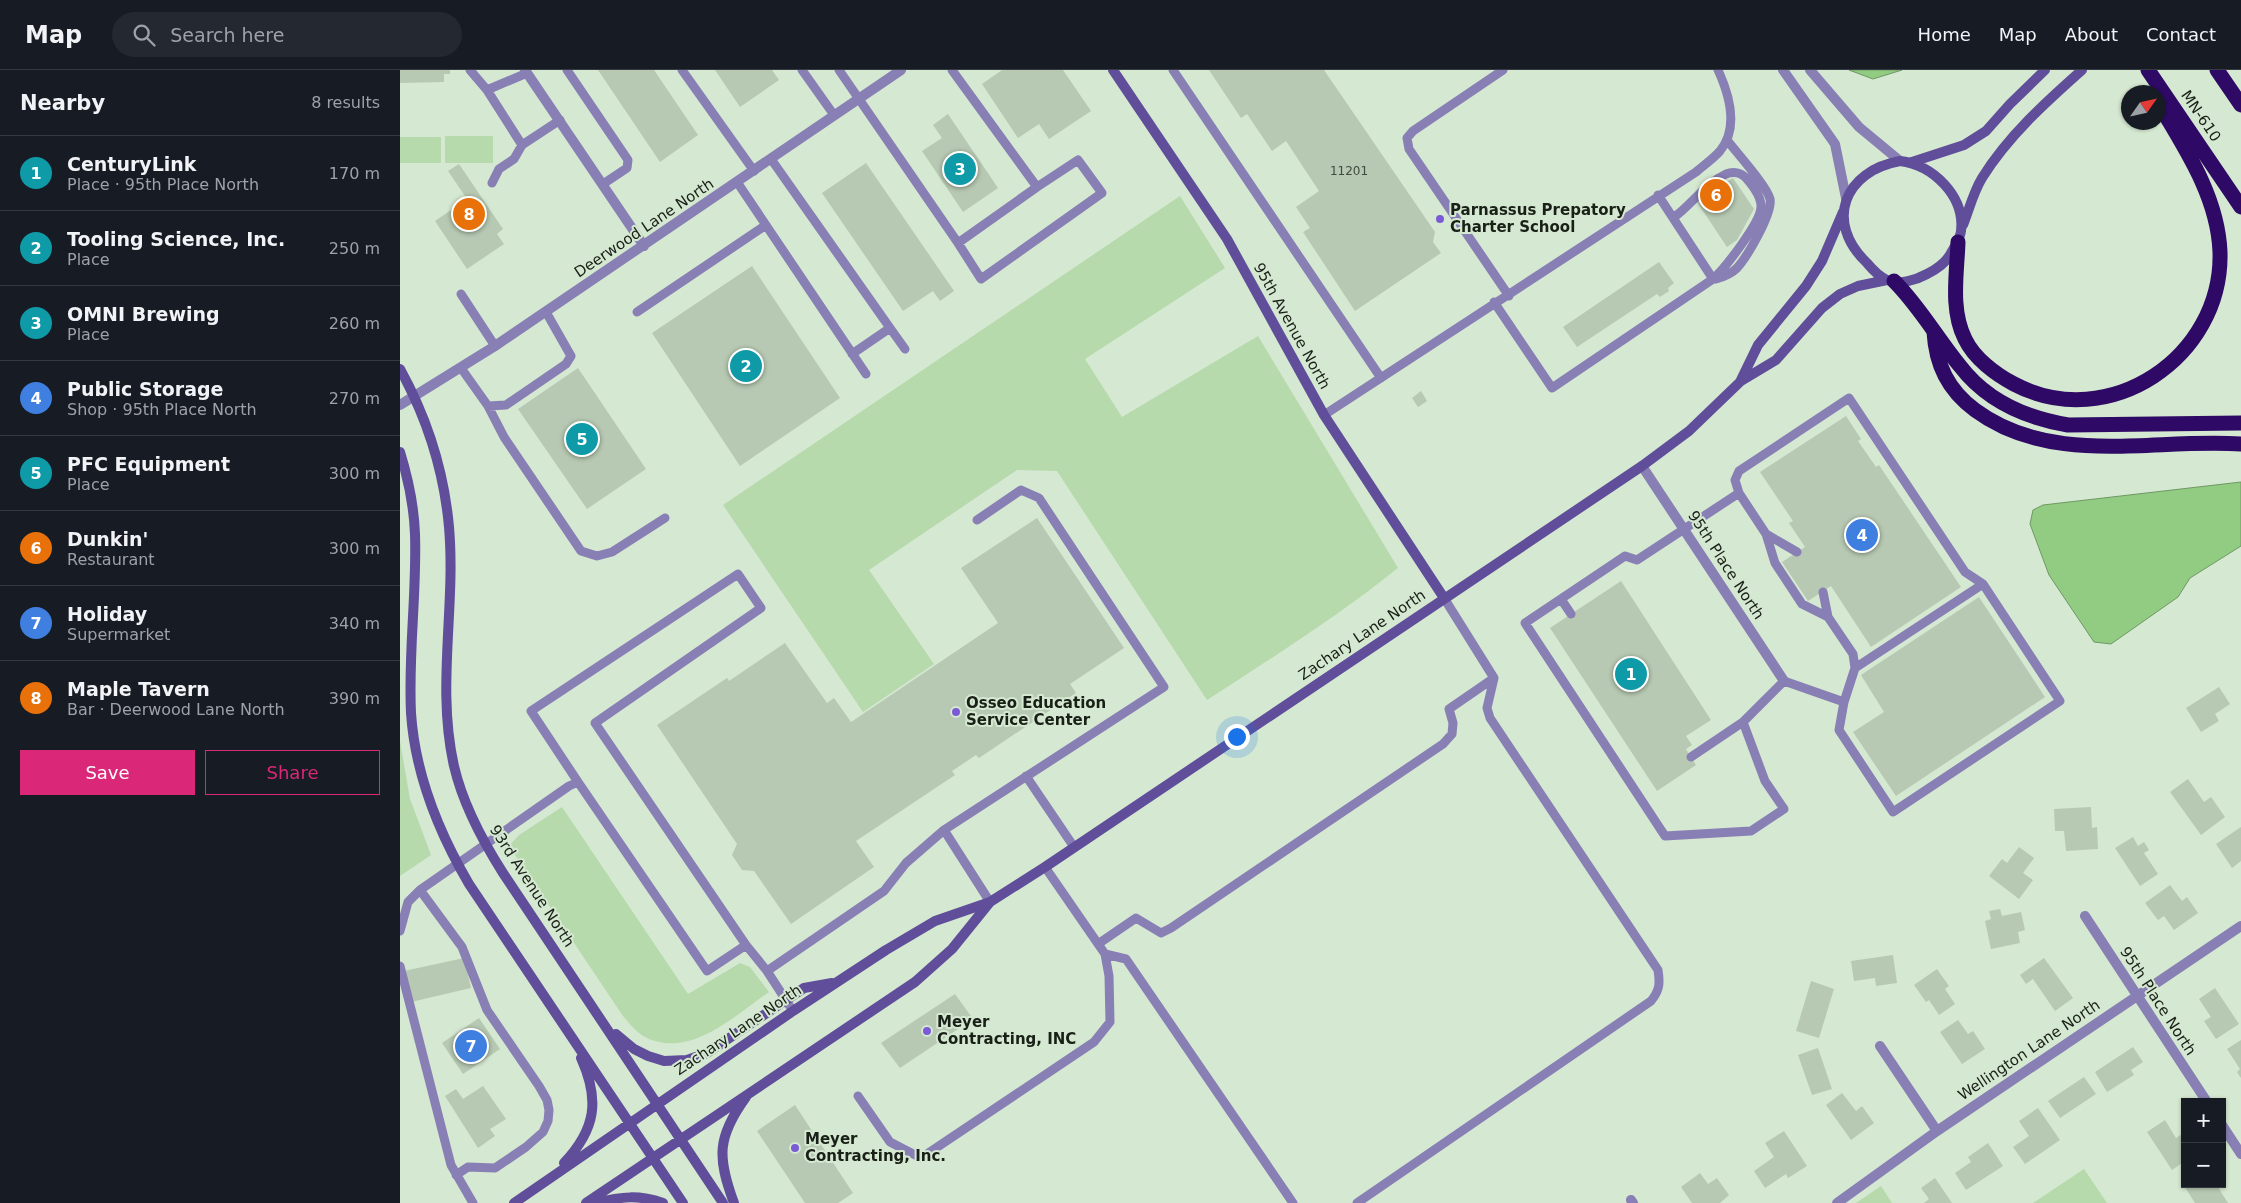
<!DOCTYPE html>
<meta charset="utf-8">
<style>
body{margin:0;font-family:"DejaVu Sans",sans-serif;background:#242831;color:#f1f3f6}
.controls{position:absolute;right:15px;bottom:15px;display:grid;overflow:hidden;border-radius:0px;box-shadow:0 1px 4px #0004}
.controls button{width:45px;height:45px;display:grid;place-items:center;padding:0;border:0;border-bottom:1px solid #363941;background:#171b24;color:#f1f3f6;font:25px sans-serif}
.compass{position:absolute;left:1721px;top:15px;width:45px;height:45px;border-radius:50%;background:#171b24;box-shadow:0 1px 4px #0004;rotate:56deg}
.you{position:absolute;left:836px;top:666px;width:18px;height:18px;margin:-12px;border:4px solid #fff;border-radius:50%;background:#1a73e8;box-shadow:0 0 0 8px #1a73e833}
.badge{display:grid;place-items:center;width:32px;height:32px;border-radius:50%;background:#db2777;color:#fff;font-size:16px;font-weight:700}
.pin{position:absolute;translate:-50% -50%;border:2px solid #fff;box-shadow:0 1px 5px #0006}
.list{margin:0;padding:0;list-style:none}
h2{display:flex;justify-content:space-between;align-items:center;height:65px;margin:0;padding:0 20px;font-size:21px}
h2 small{font-size:16px;font-weight:400;color:#9ea1a6}
.list li{display:grid;grid-template-columns:32px 1fr auto;gap:15px;align-items:center;box-sizing:border-box;height:75px;padding:0 20px;border-top:1px solid #363941}
.list b{display:block;font-size:19px;white-space:nowrap}
.list p{margin:0;font-size:16px;white-space:nowrap;color:#9ea1a6}
.list em{font-size:16px;font-style:normal;color:#9ea1a6}
.actions{display:flex;gap:10px;padding:15px 20px}
.actions a{flex:1;padding:11px 0;border:1px solid #db2777;border-radius:0px;text-align:center;font-size:18px;color:#db2777}
.actions .main{background:#db2777;color:#fff}
.icon{flex:none;width:28px;height:28px;fill:none;stroke:currentColor;stroke-width:2;stroke-linecap:round;stroke-linejoin:round}
.map{position:relative;flex:none;width:1841px;height:1133px;overflow:hidden}
header{display:flex;align-items:center;gap:30px;box-sizing:border-box;height:70px;padding:0 25px;background:#171b24;border-bottom:1px solid #363941}
header strong{font-size:24px}
nav{display:flex;gap:28px;margin-inline-start:auto;font-size:18px}
.search{width:350px;height:45px;background:#242831;display:flex;align-items:center;gap:12px;box-sizing:border-box;padding:0 18px;border-radius:28px;color:#9ea1a6;font-size:19px}
main{display:flex}
aside{flex:1;background:#171b24}
.map>svg:first-child{display:block}
.green{fill:#b6daac}
.water{fill:#92cc83;stroke:#6e9863}
.building{fill:#b7c9b2}
.lines{fill:none;stroke-linecap:round;stroke-linejoin:round}
.lane{stroke:#887fb4;stroke-width:9}
.street{stroke:#887fb4;stroke-width:10}
.secondary{stroke:#604e9b;stroke-width:10}
.highway{stroke:#2e0965;stroke-width:15}
.poi-dot{fill:#7b5bd5;stroke:#d5e8d1;stroke-width:2}
.labels{text-anchor:middle;dominant-baseline:central;stroke-width:4;stroke-linejoin:round;paint-order:stroke}
.number-label{font-size:12px;fill:#404a3e}
.street-label{font-size:15px;fill:#192017;stroke:#d5e8d1}
.poi-label{font-size:15px;font-weight:bold;fill:#192017;stroke:#d5e8d1;text-anchor:start}
</style>
<header>
<strong>Map</strong>
<div class="search"><svg class="icon" aria-label="search" viewBox="0 0 24 24"><circle cx="10" cy="10" r="6"/><path d="M15 15l6 6"/></svg>Search here</div>
<nav><a>Home</a><a>Map</a><a>About</a><a>Contact</a></nav>
</header>
<main>
<aside>
<h2>Nearby<small>8 results</small></h2>
<ul class="list">
<li><span class="badge" style="background:#0f9aa8">1</span><div><b>CenturyLink</b><p>Place · 95th Place North</p></div><em>170 m</em></li>
<li><span class="badge" style="background:#0f9aa8">2</span><div><b>Tooling Science, Inc.</b><p>Place</p></div><em>250 m</em></li>
<li><span class="badge" style="background:#0f9aa8">3</span><div><b>OMNI Brewing</b><p>Place</p></div><em>260 m</em></li>
<li><span class="badge" style="background:#3f7fe0">4</span><div><b>Public Storage</b><p>Shop · 95th Place North</p></div><em>270 m</em></li>
<li><span class="badge" style="background:#0f9aa8">5</span><div><b>PFC Equipment</b><p>Place</p></div><em>300 m</em></li>
<li><span class="badge" style="background:#e8710a">6</span><div><b>Dunkin'</b><p>Restaurant</p></div><em>300 m</em></li>
<li><span class="badge" style="background:#3f7fe0">7</span><div><b>Holiday</b><p>Supermarket</p></div><em>340 m</em></li>
<li><span class="badge" style="background:#e8710a">8</span><div><b>Maple Tavern</b><p>Bar · Deerwood Lane North</p></div><em>390 m</em></li>
</ul>
<div class="actions"><a class="main">Save</a><a>Share</a></div>
</aside>
<div class="map">
<svg width="1841" height="1133" viewBox="0 0 1841 1133">
<rect width="100%" height="100%" fill="#d5e8d1"/>
<path class="green" d="M45 66H93V93H45Z
M0 67H41V93H0Z
M780 126 825 198 685 289 722 347 858 266 998 498C938 546 872 588 807 630L657 401 617 400 469 500 534 594 463 642 323 435Z
M0 671 10 729 31 785 0 806Z
M162 737 288 924 340 893 350 897 369 922C335 945 290 990 245 967 236 962 229 953 223 946L109 776 119 765Z
M1684 1099 1707 1133H1633Z
M1481 1116 1492 1133H1456Z"/>
<path class="water" d="M1449 0H1502L1473 9Z
M1841 412V476L1790 508 1778 527 1711 574 1694 572 1649 505 1630 454 1633 440 1643 435Z"/>
<path class="building" d="M0 0H50V4H44V12L0 13Z
M198 0H254L298 65 260 92Z
M315 0H372L379 10 340 37Z
M602 0H663L691 41 649 69 639 54 618 68 582 14Z
M809 0H924L1035 162 1033 172 1041 183 955 241 903 162 910 158 896 137 919 121 886 71 872 81 847 44 841 48Z
M548 44 598 118 563 142 522 81 542 68 533 55Z
M466 93 554 221 540 231 533 221 503 241 422 123Z
M59 94 103 159 97 164 104 174 67 199 35 151 67 129 48 101Z
M1333 108 1354 139 1337 170 1327 177 1297 132Z
M1259 192 1274 213 1268 218 1269 221 1260 227 1257 224 1177 277 1163 257Z
M352 196 440 328 340 396 252 263Z
M178 298 246 399 187 439 118 339Z
M1021 321 1027 331 1018 337 1012 328Z
M1446 346 1461 369 1458 371 1476 397 1479 395 1561 517 1471 577 1431 516 1408 531 1382 492 1405 477 1389 453 1393 451 1360 402Z
M637 448 724 578 670 614 676 623 579 688 576 685 552 701 555 705 456 771 474 797 391 854 354 801 342 800 332 785 337 774 257 655 327 608 329 611 385 573 427 633 434 628 451 652 598 553 561 498Z
M1221 511 1311 650 1286 666 1292 675 1286 679 1296 695 1257 721 1150 558Z
M1579 527 1645 627 1496 726 1453 662 1484 642 1461 605Z
M1819 617 1830 634 1815 644 1819 651 1801 662 1786 638Z
M1788 709 1804 732 1811 727 1825 747 1801 765 1770 722Z
M1691 737 1692 758 1697 757 1698 779 1666 781 1664 761H1655L1654 739Z
M1841 757V791L1832 798 1816 774Z
M1733 767 1738 776 1744 772 1749 780 1744 783 1758 804 1740 816 1715 778Z
M1619 777 1634 788 1623 803 1633 810 1619 829 1589 806 1602 789 1607 793Z
M1770 815 1782 831 1787 827 1798 843 1774 860 1764 846 1758 850 1745 833Z
M1600 839 1602 846 1621 842 1625 860 1618 862 1620 873 1591 879 1585 851 1591 849 1589 841Z
M1493 885 1497 913 1476 916 1475 908 1454 911 1451 891Z
M64 888 71 918 11 932 4 901Z
M1644 888 1673 928 1655 941 1633 909 1626 914 1620 905Z
M1537 899 1549 916 1545 919 1555 934 1539 945 1529 930 1526 932 1514 915Z
M1411 911 1434 919 1419 968 1396 961Z
M1815 918 1839 954 1816 969 1804 951 1811 947 1799 929Z
M555 924 573 949 500 998 481 973Z
M79 948 100 979 63 1004 42 973Z
M1558 950 1568 964 1573 961 1585 979 1562 994 1540 962Z
M1841 970V1008L1837 1002 1840 999 1827 979Z
M1733 977 1743 992 1731 1000 1734 1005 1707 1022 1695 1002Z
M1418 978 1432 1019 1412 1025 1398 985Z
M1684 1007 1696 1024 1660 1048 1648 1031Z
M83 1016 106 1049 90 1059 95 1066 78 1078 45 1026 56 1019 63 1029Z
M1442 1023 1456 1041 1462 1036 1474 1053 1451 1070 1426 1035Z
M395 1035 453 1123 438 1133H405L357 1061Z
M1638 1038 1660 1070 1625 1094 1613 1077 1629 1066 1619 1051Z
M1765 1050 1776 1068 1782 1064 1785 1068V1091L1772 1100 1747 1062Z
M1384 1061 1407 1096 1388 1108 1386 1104 1365 1118 1354 1101 1374 1087 1365 1073Z
M1588 1073 1603 1096 1566 1120 1555 1103 1571 1092 1568 1087Z
M1300 1103 1308 1114 1317 1108 1329 1125 1320 1133H1292L1281 1117Z
M1535 1108 1552 1133H1524L1529 1129 1521 1118Z
M1785 1108V1114H1808L1809 1116 1816 1114 1828 1133H1795L1781 1111Z"/>
<g class="lines">
<path class="lane" d="M70 0 87 20 127 3
M167 0 228 90 227 98 203 114
M282 0 354 101
M402 0 434 45
M439 0 558 173
M552 0 637 117 678 90 702 123 581 209 558 173 637 117
M773 0 981 308
M1103 0 1013 61 1007 68 1009 79 1109 226
M87 20 122 75 160 50
M371 89 490 258
M337 112 466 304
M92 113 99 99 114 89 122 75
M1258 125 1313 209
M1316 209C1323 207 1331 204 1337 198 1347 187 1373 143 1370 129 1367 116 1336 82 1327 70
M61 224 95 276
M1094 232 1152 318 1313 209C1325 198 1362 151 1361 136 1361 127 1353 116 1347 109 1342 103 1334 101 1326 104 1304 114 1292 135 1273 148
M237 242 366 155
M452 284 490 258 505 279
M61 298 88 336 106 335 166 294 171 286 146 242
M88 336 104 367 181 481 197 486 212 482 265 448
M924 345 1296 102C1304 95 1313 89 1320 81 1339 58 1329 24 1318 0
M1339 423 1237 490 1225 486 1125 553 1265 766 1351 761 1384 739 1365 711 1343 652
M1366 464 1397 482
M1423 522 1428 547 1453 584 1455 598 1444 632
M1161 529 1171 544
M1428 547 1402 534 1375 493 1366 464 1339 423 1335 410 1339 401 1449 328 1565 502 1583 514
M1291 687 1343 652 1384 611 1444 632 1439 660 1493 742 1660 631 1583 514 1455 598
M626 706 674 777
M178 712 307 901 346 875
M544 760 590 832
M20 820 62 877 87 940 139 1016 147 1030 149 1040 148 1051 143 1062 126 1077 95 1098 68 1097 56 1105
M0 861 8 832 20 820 169 716 178 712 131 641 338 504 361 538 195 653 346 875 367 901
M698 874 736 848 761 863 771 858 1043 674 1052 664 1053 653 1049 639 1094 608
M705 884 726 889 893 1133
M0 896 51 1095 73 1133
M393 941 367 901 484 821 506 793 544 760 764 617 639 428 621 420 577 450
M458 1026 490 1072 521 1088 694 972 710 952 709 906 705 884 645 797
M957 1133 1251 931C1260 920 1260 913 1258 900L1090 648 1087 638 1094 608 1044 528"/>
<path class="street" d="M125 0 244 176
M1383 0 1435 74 1446 128
M1410 0 1459 57 1500 91
M0 335 95 276 501 0
M1242 396 1384 611
M1685 846 1807 1032
M1480 976 1537 1061
M1822 1055 1841 1084
M1231 1130 1233 1133
M1437 1133 1537 1061 1841 856"/>
<path class="secondary" d="M713 0 827 169 924 345 1044 528
M1500 91C1533 95 1565 126 1561 161 1560 170 1554 177 1550 185 1545 193 1535 200 1527 204 1516 210 1500 215 1487 210 1480 207 1472 199 1467 193 1424 152 1444 101 1500 91Z
M1512 92 1564 75 1586 61 1610 34 1645 0
M1563 155C1569 140 1573 123 1582 108 1608 66 1646 32 1682 0
M0 299C27 348 44 401 49 457 56 537 36 617 54 696 63 735 82 770 103 803L323 1133
M1341 310 1358 275 1406 216 1422 191 1443 142
M0 382C8 408 14 437 15 464 17 524 8 583 11 643 15 704 38 761 69 814L283 1133
M216 964 234 979 248 986 264 991 287 990 307 983 404 918 432 913
M164 1093C196 1059 200 1030 181 988
M114 1133 393 941 486 880 535 851 590 832 645 797 1242 396 1289 361 1341 311 1376 290 1422 238 1440 224 1458 216 1487 210
M186 1133 515 912 552 879 590 832
M197 1133C221 1126 240 1125 263 1133
M334 1133C317 1087 317 1067 346 1027"/>
<path class="highway" d="M1748 0 1841 137
M1817 0 1841 35
M1558 172C1557 203 1550 239 1565 269 1574 288 1595 304 1614 314 1709 364 1823 287 1820 182 1818 127 1785 78 1758 33
M1494 211C1520 237 1537 268 1560 296 1586 330 1626 348 1668 355L1841 353
M1534 262C1536 295 1548 320 1575 340 1652 397 1752 368 1841 374"/>
</g>
<g class="poi-dot">
<circle cx="1040" cy="149" r="5"/>
<circle cx="556" cy="642" r="5"/>
<circle cx="527" cy="961" r="5"/>
<circle cx="395" cy="1078" r="5"/>
</g>
<g class="labels">
<g class="number-label">
<text x="949" y="101">11201</text>
</g>
<g class="street-label">
<text transform="translate(1801 46) rotate(56)">MN-610</text>
<text transform="translate(244 158) rotate(-34)">Deerwood Lane North</text>
<text transform="translate(892 256) rotate(61)">95th Avenue North</text>
<text transform="translate(1326 495) rotate(57)">95th Place North</text>
<text transform="translate(962 565) rotate(-34)">Zachary Lane North</text>
<text transform="translate(132 816) rotate(57)">93rd Avenue North</text>
<text transform="translate(1758 931) rotate(57)">95th Place North</text>
<text transform="translate(338 960) rotate(-34)">Zachary Lane North</text>
<text transform="translate(1629 980) rotate(-34)">Wellington Lane North</text>
</g>
<g class="poi-label">
<text x="1050" y="140">Parnassus Prepatory<tspan x="1050" dy="17">Charter School</tspan></text>
<text x="566" y="633">Osseo Education<tspan x="566" dy="17">Service Center</tspan></text>
<text x="537" y="952">Meyer<tspan x="537" dy="17">Contracting, INC</tspan></text>
<text x="405" y="1069">Meyer<tspan x="405" dy="17">Contracting, Inc.</tspan></text>
</g>
</g>
</svg>
<div class="controls">
<button>+</button>
<button>−</button>
</div>
<svg class="compass" viewBox="-18 -18 36 36"><path d="M0-13l5 13h-10z" fill="#e53935"/><path d="M0 13l5-13h-10z" fill="#9ea1a6"/></svg>
<div class="you"></div>
<div class="pin badge" style="left:1231px;top:604px;background:#0f9aa8">1</div>
<div class="pin badge" style="left:346px;top:296px;background:#0f9aa8">2</div>
<div class="pin badge" style="left:560px;top:99px;background:#0f9aa8">3</div>
<div class="pin badge" style="left:1462px;top:465px;background:#3f7fe0">4</div>
<div class="pin badge" style="left:182px;top:369px;background:#0f9aa8">5</div>
<div class="pin badge" style="left:1316px;top:125px;background:#e8710a">6</div>
<div class="pin badge" style="left:71px;top:976px;background:#3f7fe0">7</div>
<div class="pin badge" style="left:69px;top:144px;background:#e8710a">8</div>
</div>
</main>
